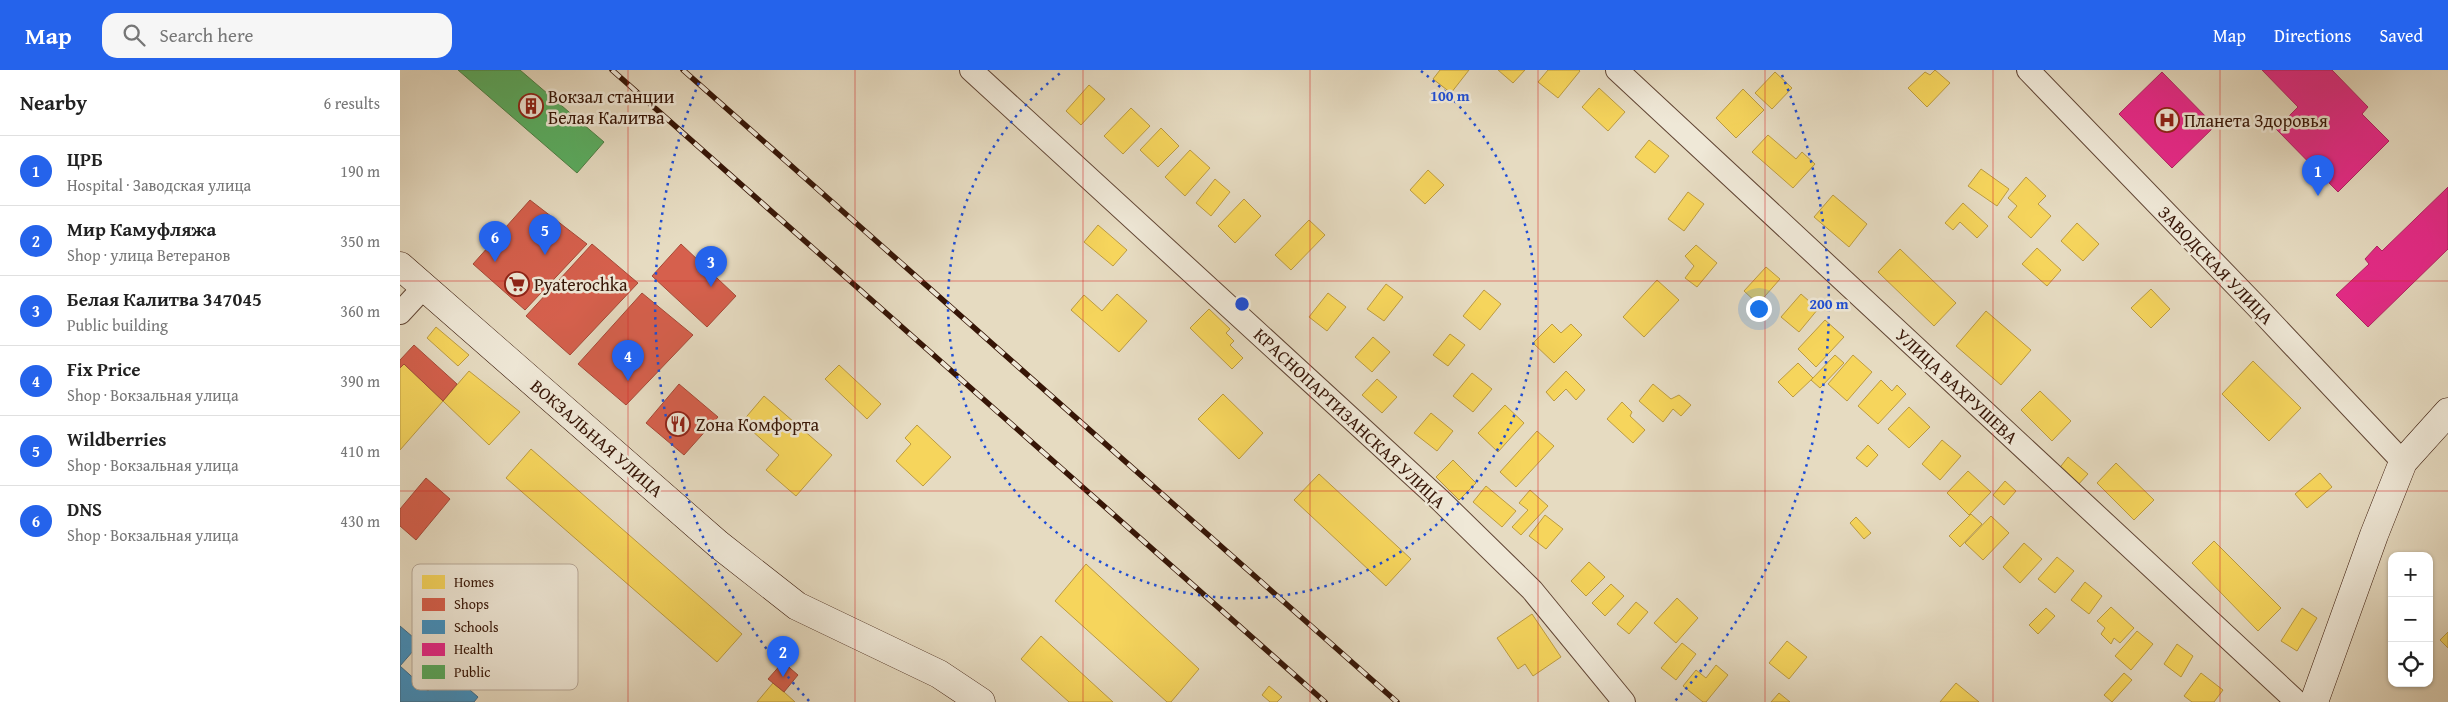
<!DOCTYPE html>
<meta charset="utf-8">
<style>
body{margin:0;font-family:"Gentium Book Plus",serif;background:#f6f6f6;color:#222}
.controls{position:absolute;right:15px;bottom:15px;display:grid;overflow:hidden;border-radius:10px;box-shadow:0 1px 4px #0004}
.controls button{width:45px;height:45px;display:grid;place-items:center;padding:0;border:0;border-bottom:1px solid #e0e0e0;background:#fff;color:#222;font:25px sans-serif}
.you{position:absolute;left:1358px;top:238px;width:18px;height:18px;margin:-12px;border:4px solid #fff;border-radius:50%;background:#1a73e8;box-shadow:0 0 0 8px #1a73e833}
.badge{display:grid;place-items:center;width:32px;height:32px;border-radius:50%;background:#2563eb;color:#fff;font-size:16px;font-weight:700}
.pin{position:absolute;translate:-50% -41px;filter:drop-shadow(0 1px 2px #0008)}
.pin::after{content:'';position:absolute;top:26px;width:18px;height:15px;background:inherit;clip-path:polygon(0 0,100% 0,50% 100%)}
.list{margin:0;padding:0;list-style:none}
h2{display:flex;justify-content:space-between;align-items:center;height:65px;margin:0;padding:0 20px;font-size:21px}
h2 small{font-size:16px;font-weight:400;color:#767676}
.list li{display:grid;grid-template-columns:32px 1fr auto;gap:15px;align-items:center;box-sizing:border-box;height:70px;padding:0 20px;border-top:1px solid #e0e0e0}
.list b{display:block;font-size:19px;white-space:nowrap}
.list p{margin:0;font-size:16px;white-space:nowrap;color:#767676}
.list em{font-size:16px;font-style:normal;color:#767676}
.icon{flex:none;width:28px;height:28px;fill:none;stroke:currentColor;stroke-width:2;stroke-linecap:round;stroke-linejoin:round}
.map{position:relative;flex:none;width:2048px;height:632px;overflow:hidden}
header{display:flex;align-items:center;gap:30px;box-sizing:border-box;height:70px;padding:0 25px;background:#2563eb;color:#fff}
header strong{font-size:24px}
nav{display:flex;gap:28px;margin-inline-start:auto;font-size:18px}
.search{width:350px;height:45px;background:#f6f6f6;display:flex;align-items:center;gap:12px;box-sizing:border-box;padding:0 18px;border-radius:15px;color:#767676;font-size:19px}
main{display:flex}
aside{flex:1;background:#fff}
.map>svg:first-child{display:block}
.homes{fill:#f6d55c;stroke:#bc9b42}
.shops{fill:#d6604d;stroke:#a64a38}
.schools{fill:#4393c3;stroke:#3f6d8a}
.health{fill:#e7298a;stroke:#b22362}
.public{fill:#5aae61;stroke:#4f8046}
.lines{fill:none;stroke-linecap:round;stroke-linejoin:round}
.street-casing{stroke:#624635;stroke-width:24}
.secondary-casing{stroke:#361506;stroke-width:29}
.street{stroke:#efe8d7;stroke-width:22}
.secondary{stroke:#efe8d7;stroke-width:28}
.rail-casing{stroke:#361506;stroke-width:5.5}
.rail{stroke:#efe8d7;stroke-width:4;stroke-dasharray:11;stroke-linecap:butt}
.grid{fill:none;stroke:#d62828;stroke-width:1;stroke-opacity:0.55}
.ring{fill:none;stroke:#1d4ed8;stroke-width:2.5;stroke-dasharray:2.5 5}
.labels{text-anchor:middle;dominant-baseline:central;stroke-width:5;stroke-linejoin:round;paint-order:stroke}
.poi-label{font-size:18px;fill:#361506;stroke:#efe8d7;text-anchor:start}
.street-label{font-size:18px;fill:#361506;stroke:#efe8d7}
.key{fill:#efe8d7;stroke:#b8a998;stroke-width:1}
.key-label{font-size:14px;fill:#361506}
.centre{fill:#1d4ed8;stroke:#efe8d7;stroke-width:2.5}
.ring-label{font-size:15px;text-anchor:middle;font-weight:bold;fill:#1d4ed8;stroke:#efe8d7;stroke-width:5;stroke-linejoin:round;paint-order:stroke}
</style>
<header>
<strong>Map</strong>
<div class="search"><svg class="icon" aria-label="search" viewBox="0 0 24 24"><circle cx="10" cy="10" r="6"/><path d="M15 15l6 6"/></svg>Search here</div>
<nav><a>Map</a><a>Directions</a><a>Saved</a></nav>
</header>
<main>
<aside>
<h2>Nearby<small>6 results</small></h2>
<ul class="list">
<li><span class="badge">1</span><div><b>ЦРБ</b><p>Hospital · Заводская улица</p></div><em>190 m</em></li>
<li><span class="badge">2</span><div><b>Мир Камуфляжа</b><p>Shop · улица Ветеранов</p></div><em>350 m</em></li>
<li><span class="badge">3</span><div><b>Белая Калитва 347045</b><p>Public building</p></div><em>360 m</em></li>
<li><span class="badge">4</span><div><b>Fix Price</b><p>Shop · Вокзальная улица</p></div><em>390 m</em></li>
<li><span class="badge">5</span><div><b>Wildberries</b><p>Shop · Вокзальная улица</p></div><em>410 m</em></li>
<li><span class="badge">6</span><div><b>DNS</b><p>Shop · Вокзальная улица</p></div><em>430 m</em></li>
</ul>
</aside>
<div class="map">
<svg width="2048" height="632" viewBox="0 0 2048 632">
<rect width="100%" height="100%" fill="#e6dbc1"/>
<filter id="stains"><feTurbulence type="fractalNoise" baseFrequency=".004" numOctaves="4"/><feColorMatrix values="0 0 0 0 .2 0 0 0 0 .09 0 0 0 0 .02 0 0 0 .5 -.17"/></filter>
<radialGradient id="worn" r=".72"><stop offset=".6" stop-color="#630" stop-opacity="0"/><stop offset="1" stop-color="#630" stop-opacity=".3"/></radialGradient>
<path class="homes" d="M1040 0H1069L1051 23 1033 9Z
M1098 0H1125L1113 13Z
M1148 0H1179L1180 1 1158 28 1138 12Z
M1535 0 1550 13 1527 37 1508 18 1525 2 1530 5Z
M1375 2 1392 18 1372 39 1355 23Z
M689 15 705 29 681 55 666 41Z
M1199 18 1225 42 1208 61 1182 37Z
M1343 19 1364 40 1336 68 1316 48Z
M731 38 750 56 723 84 704 66Z
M761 58 779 76 758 97 740 80Z
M1368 65 1396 89 1402 82 1415 94 1393 118 1352 82Z
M1249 70 1269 86 1255 103 1235 87Z
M790 80 810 98 785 126 765 107Z
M1581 99 1609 119 1597 136 1568 116Z
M1028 100 1044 115 1025 134 1010 120Z
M1626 107 1646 126 1638 134 1651 146 1631 168 1608 147 1617 136 1608 128Z
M815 109 830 122 811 146 796 133Z
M1288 122 1304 134 1284 161 1268 149Z
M1433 125 1467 154 1449 177 1414 147Z
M844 129 861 146 835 173 818 156Z
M1563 133 1588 156 1577 168 1560 152 1553 160 1545 153Z
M909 150 925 165 891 200 875 185Z
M1677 153 1699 174 1683 191 1661 171Z
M698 155 727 180 713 196 684 172Z
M1296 175 1317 193 1297 217 1285 208 1294 196 1285 186Z
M1637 178 1661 200 1647 216 1622 194Z
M1500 179 1556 233 1534 256 1478 202Z
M1366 197 1380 209 1358 234 1344 221Z
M1257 210 1279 230 1244 267 1223 247Z
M986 214 1003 227 984 251 967 239Z
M1751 219 1770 239 1751 258 1731 238Z
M1084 220 1101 234 1080 260 1063 246Z
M928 223 946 237 927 261 909 247Z
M717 224 747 251 719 282 671 240 684 225 702 241Z
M1401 224 1418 239 1399 262 1381 247Z
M809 239 830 259 826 263 834 271 830 275 843 288 832 299 790 258Z
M1586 241 1631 280 1601 315 1556 276Z
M1425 250 1444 267 1416 297 1398 279Z
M1152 254 1161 263 1171 254 1182 265 1154 293 1133 273Z
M36 257 69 285 58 296 27 268Z
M1050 264 1065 275 1048 296 1033 285Z
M973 267 990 282 972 302 955 287Z
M1435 285 1444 293 1420 318 1411 310Z
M1453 285 1472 302 1447 331 1428 314Z
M1853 291 1901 338 1869 371 1822 324Z
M1398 293 1413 308 1393 327 1378 312Z
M4 294 43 331 0 380V298Z
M439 295 481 334 467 349 425 309Z
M69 301 120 342 89 375 43 331Z
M1166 301 1185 320 1176 330 1166 319 1154 331 1146 322Z
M1072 303 1092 319 1073 342 1053 326Z
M977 309 997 327 982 343 962 325Z
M1481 310 1492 321 1497 315 1506 324 1478 354 1458 336Z
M1253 314 1271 329 1279 325 1291 335 1281 346 1273 339 1263 352 1239 331Z
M1640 321 1671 351 1652 371 1621 340Z
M823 324 863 363 839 389 798 349Z
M364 326 432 385 396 426 366 400 379 385 342 352Z
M1222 332 1232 342 1230 346 1245 360 1233 373 1207 349Z
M1105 335 1124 353 1098 382 1078 363Z
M1509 337 1530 357 1509 378 1488 359Z
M1031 343 1053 361 1037 381 1014 363Z
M517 355 551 387 523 416 496 391 511 374 505 368Z
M1137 361 1154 376 1116 417 1100 402Z
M1542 370 1561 386 1540 410 1522 394Z
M1468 375 1478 385 1467 397 1456 388Z
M131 379 342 564 317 592 106 408Z
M1668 387 1688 404 1677 416 1658 400Z
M1053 390 1076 413 1059 430 1036 407Z
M1716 393 1754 430 1734 450 1697 413Z
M1568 401 1591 422 1569 445 1547 423Z
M1920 403 1932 417 1907 438 1895 424Z
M919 404 1011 489 986 516 894 430Z
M1605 411 1616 421 1604 435 1593 425Z
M1086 416 1116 441 1102 457 1073 432Z
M1130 420 1148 436 1121 465 1112 457 1128 440 1119 433Z
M1571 444 1582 454 1560 477 1549 466Z
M1145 445 1163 459 1146 479 1129 466Z
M1591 446 1609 463 1583 490 1565 473Z
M1456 447 1471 463 1464 469 1450 453Z
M1814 471 1881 538 1858 561 1792 493Z
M1624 473 1642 489 1620 513 1603 497Z
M1657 487 1674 501 1655 523 1638 509Z
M1189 492 1205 507 1186 526 1171 511Z
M686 494 799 599 771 632H767L655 531Z
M1685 512 1702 526 1689 544 1671 530Z
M1211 514 1224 526 1205 546 1192 533Z
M1277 528 1298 548 1276 573 1254 553Z
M1236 532 1248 542 1229 564 1217 554Z
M1711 537 1734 558 1720 573 1714 568 1711 574 1701 564 1705 558 1697 551Z
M1646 538 1655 546 1638 564 1629 555Z
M1902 538 1917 548 1897 581 1881 571Z
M1132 544 1161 587 1133 606 1125 594 1118 599 1097 568Z
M1737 561 1753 574 1731 600 1715 586Z
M2048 562V578L2040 570Z
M641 566 713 632H669L621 589Z
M1387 571 1407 587 1389 609 1369 593Z
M1282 573 1296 584 1276 610 1261 598Z
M1777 574 1793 586 1781 607 1764 594Z
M1316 595 1328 605 1306 632H1303L1283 616 1296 600 1306 608Z
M1724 603 1732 610 1712 632 1704 625Z
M1801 603 1823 620 1814 632H1792L1784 626Z
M373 613 384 622 395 632H357Z
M1556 613 1579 632H1540Z
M869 616 882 627 877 632H870L862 625Z
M1379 623 1390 632H1371Z"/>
<path class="shops" d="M130 130 187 174 125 240 73 194Z
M192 174 238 213 170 285 126 246Z
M281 174 336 226 307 257 252 206Z
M242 223 293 265 226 335 178 294Z
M14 275 57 314 43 331 4 294 0 298V290Z
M279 314 318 347 284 385 246 353Z
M26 408 50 429 16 470 0 456V439Z
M383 592 398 605 384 622 368 609Z"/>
<path class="schools" d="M0 556 20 573 0 596Z
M0 596 28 621 47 600 78 627 74 632H0Z"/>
<path class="health" d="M1862 0H1932L1968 37 1962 44 1989 71 1938 122 1876 59 1898 37Z
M1762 2 1815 56 1772 98 1719 44Z
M2048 117V179L1968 257 1936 225 1969 194 1965 189 1977 176 1982 181Z"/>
<path class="public" d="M58 0H120L204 72 177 103Z"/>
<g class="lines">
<defs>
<path id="street" d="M571 0 1040 430 1132 520 1224 632
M1217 0 1897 632
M1628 0 1857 237 2003 392
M0 243 24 217"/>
<path id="secondary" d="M0 196 318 474 397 536 539 604 581 632
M1914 632 1974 465 2003 392 2048 342"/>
</defs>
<use href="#street" class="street-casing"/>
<use href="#secondary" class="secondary-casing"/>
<use href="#street" class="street"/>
<use href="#secondary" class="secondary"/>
<defs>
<path id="rail" d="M212 0 925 632
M283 0 997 632"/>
</defs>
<use href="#rail" class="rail-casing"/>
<use href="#rail" class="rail"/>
</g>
<path class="grid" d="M228 0V632M455 0V632M683 0V632M910 0V632M1138 0V632M1365 0V632M1593 0V632M1820 0V632M0 211H2048M0 421H2048"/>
<g class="ring">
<path d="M1021 1A294 294 0 1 1 663 1"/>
<path d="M409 631A587 587 0 0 1 302 5M1382 5A587 587 0 0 1 1275 631"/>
</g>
<defs>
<symbol id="building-ring" viewBox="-11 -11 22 22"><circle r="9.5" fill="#efe8d7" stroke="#8f2418" stroke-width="1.5"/><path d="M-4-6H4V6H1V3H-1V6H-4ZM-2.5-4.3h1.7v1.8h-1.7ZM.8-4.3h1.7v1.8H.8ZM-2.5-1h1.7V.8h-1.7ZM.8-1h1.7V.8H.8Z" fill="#8f2418"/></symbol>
<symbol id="hospital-ring" viewBox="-11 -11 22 22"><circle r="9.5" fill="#efe8d7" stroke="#8f2418" stroke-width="1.5"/><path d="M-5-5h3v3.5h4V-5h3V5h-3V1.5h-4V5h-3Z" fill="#8f2418"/></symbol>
<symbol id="supermarket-ring" viewBox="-11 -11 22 22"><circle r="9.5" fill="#efe8d7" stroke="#8f2418" stroke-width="1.5"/><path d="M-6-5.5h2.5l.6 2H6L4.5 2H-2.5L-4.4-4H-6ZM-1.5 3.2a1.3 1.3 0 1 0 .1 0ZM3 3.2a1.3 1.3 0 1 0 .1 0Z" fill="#8f2418"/></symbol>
<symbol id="restaurant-ring" viewBox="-11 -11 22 22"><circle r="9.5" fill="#efe8d7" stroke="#8f2418" stroke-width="1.5"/><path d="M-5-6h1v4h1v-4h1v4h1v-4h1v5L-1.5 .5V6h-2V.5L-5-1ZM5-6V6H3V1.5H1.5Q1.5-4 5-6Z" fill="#8f2418"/></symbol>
</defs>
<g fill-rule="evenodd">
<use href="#building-ring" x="117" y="22" width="28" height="28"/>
<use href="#hospital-ring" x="1753" y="36" width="28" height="28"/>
<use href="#supermarket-ring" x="103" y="200" width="28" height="28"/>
<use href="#restaurant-ring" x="264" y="340" width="28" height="28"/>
</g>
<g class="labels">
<g class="poi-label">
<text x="148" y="26">Вокзал станции<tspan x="148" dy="21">Белая Калитва</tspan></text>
<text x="1784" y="50">Планета Здоровья</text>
<text x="134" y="214">Pyaterochka</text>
<text x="296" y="354">Zона Комфорта</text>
</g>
<g class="street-label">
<text transform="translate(1816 195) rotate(46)">ЗАВОДСКАЯ УЛИЦА</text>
<text transform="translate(1557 316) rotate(43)">УЛИЦА ВАХРУШЕВА</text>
<text transform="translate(950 348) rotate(43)">КРАСНОПАРТИЗАНСКАЯ УЛИЦА</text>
<text transform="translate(197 368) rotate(41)">ВОКЗАЛЬНАЯ УЛИЦА</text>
</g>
</g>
<rect x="12" y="494" width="166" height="126" rx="8" class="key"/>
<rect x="22" y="505" width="23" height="14" fill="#f6d55c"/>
<rect x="22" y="528" width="23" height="13" fill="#d6604d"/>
<rect x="22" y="550" width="23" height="14" fill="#4393c3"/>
<rect x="22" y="573" width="23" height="13" fill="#e7298a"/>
<rect x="22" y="595" width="23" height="14" fill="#5aae61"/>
<g class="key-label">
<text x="54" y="517">Homes</text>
<text x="54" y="539">Shops</text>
<text x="54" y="562">Schools</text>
<text x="54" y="584">Health</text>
<text x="54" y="607">Public</text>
</g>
<circle cx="842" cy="234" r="8" class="centre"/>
<g class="ring-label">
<text x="1050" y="31">100 m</text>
<text x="1429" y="239">200 m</text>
</g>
<rect width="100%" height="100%" filter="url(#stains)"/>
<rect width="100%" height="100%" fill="url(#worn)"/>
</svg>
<div class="controls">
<button>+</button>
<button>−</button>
<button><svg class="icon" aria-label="locate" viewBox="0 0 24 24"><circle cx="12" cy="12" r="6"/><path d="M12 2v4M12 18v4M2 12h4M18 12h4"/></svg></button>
</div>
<div class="you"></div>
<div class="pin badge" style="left:1918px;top:126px">1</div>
<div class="pin badge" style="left:383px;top:607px">2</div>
<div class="pin badge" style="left:311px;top:217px">3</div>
<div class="pin badge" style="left:228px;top:311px">4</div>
<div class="pin badge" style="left:145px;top:185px">5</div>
<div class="pin badge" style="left:95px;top:192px">6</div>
</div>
</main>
